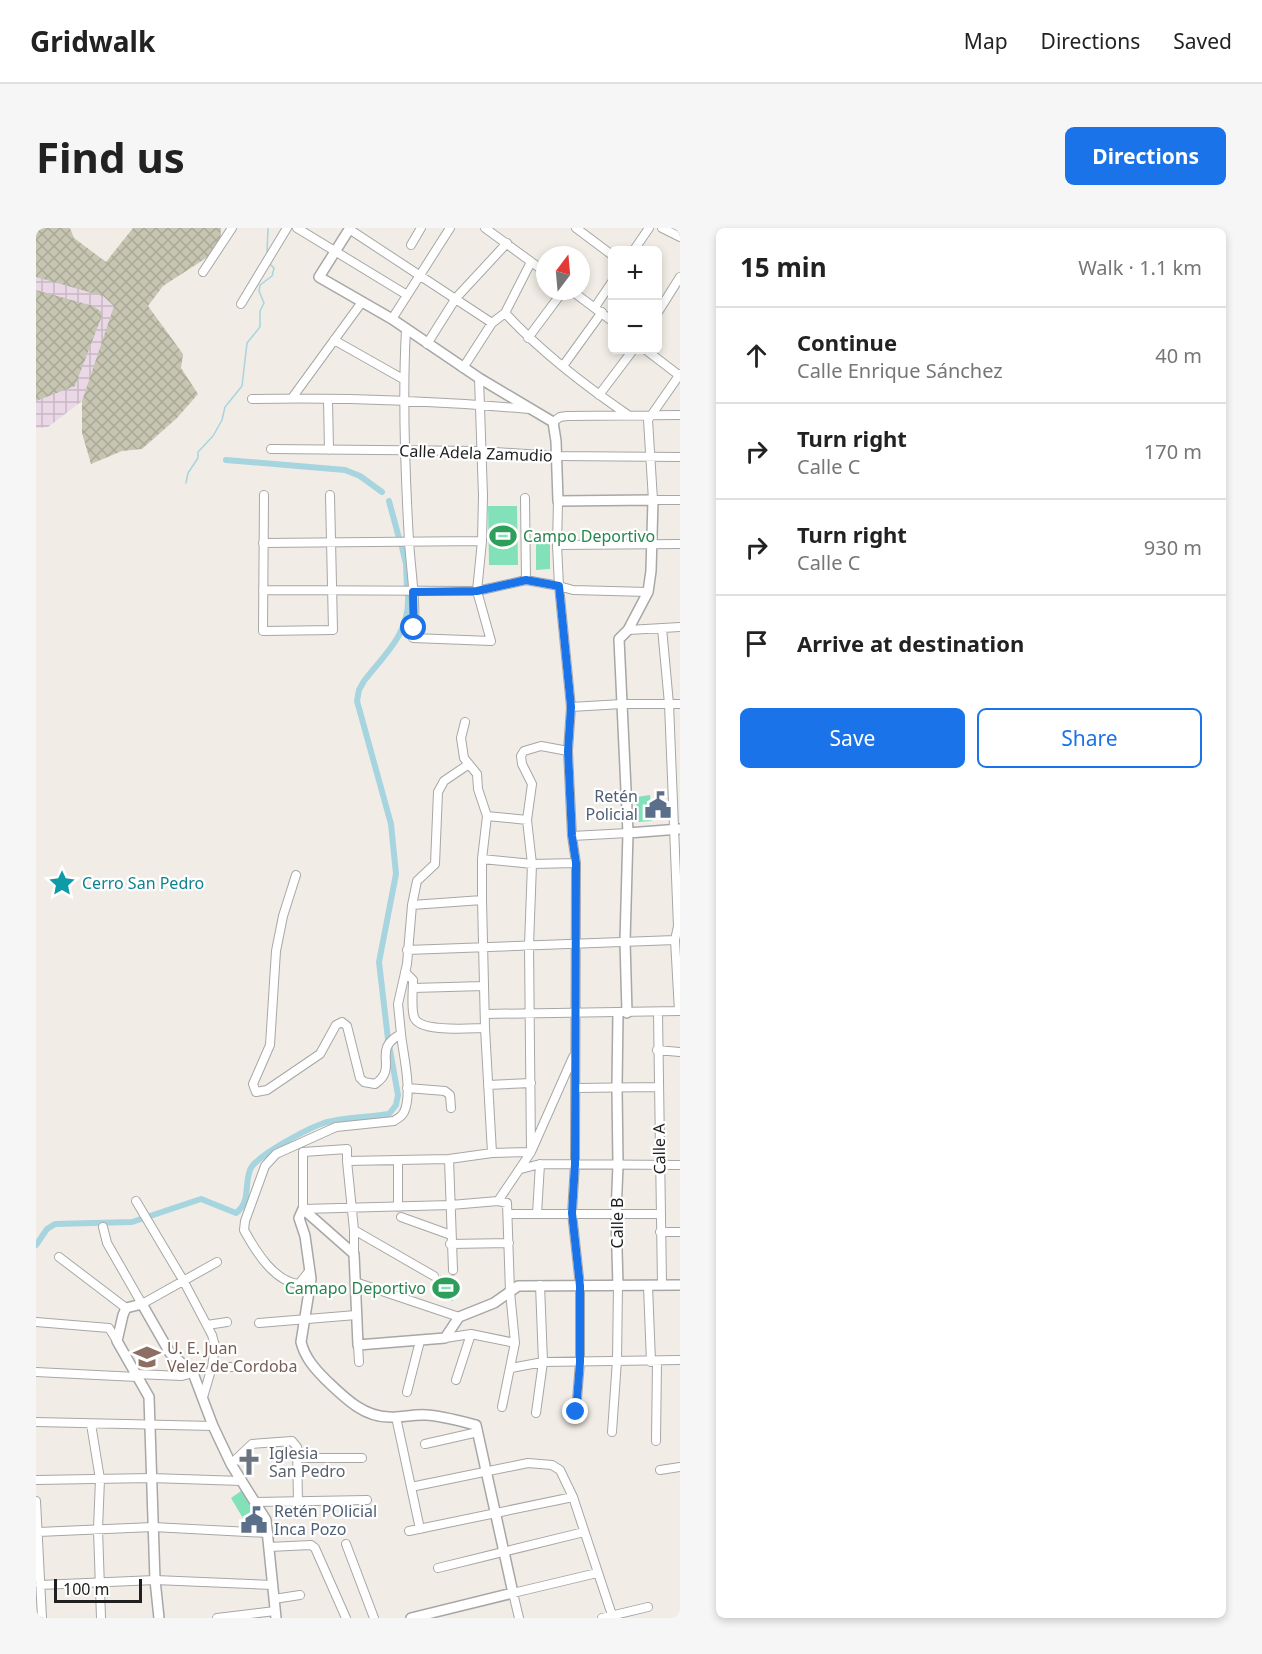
<!DOCTYPE html>
<meta charset="utf-8">
<style>
body{margin:0;font-family:"Noto Sans",sans-serif;background:#f6f6f6;color:#222}
.controls{position:absolute;right:18px;top:18px;display:grid;overflow:hidden;border-radius:9px;box-shadow:0 3px 9px #0003}
.controls button{width:54px;height:54px;display:grid;place-items:center;padding:0;border:0;border-bottom:2px solid #e0e0e0;background:#fff;color:#222;font:30px sans-serif}
.compass{position:absolute;left:500px;top:18px;width:54px;height:54px;border-radius:50%;background:#fff;box-shadow:0 3px 9px #0003;rotate:16deg}
.scale{position:absolute;left:18px;bottom:15px;width:88px;box-sizing:border-box;padding-left:6px;border:3px solid #202020;border-top:0;font-size:16px;line-height:21px;white-space:nowrap;color:#202020;-webkit-text-stroke:4px #fff;paint-order:stroke}
.stop{position:absolute;width:18px;height:18px;margin:-14px;border:4px solid #1a73e8;border-radius:50%;background:#fff}
.stop.end{background:#1a73e8;border-color:#fff;box-shadow:0 2px 6px #0008}
.list{margin:0;padding:0;list-style:none}
h2{display:flex;justify-content:space-between;align-items:center;height:78px;margin:0;padding:0 24px;font-size:26px}
h2 small{font-size:20px;font-weight:400;color:#767676}
.list li{display:grid;grid-template-columns:39px 1fr auto;gap:18px;align-items:center;box-sizing:border-box;height:96px;padding:0 24px;border-top:2px solid #e0e0e0}
.list b{display:block;font-size:22px;white-space:nowrap}
.list p{margin:0;font-size:20px;white-space:nowrap;color:#767676}
.list em{font-size:20px;font-style:normal;color:#767676}
.actions{display:flex;gap:12px;padding:18px 24px}
.actions a{flex:1;padding:14px 0;border:2px solid #1a73e8;border-radius:9px;text-align:center;font-size:21px;color:#1a73e8}
.actions .main{background:#1a73e8;color:#fff}
.icon{flex:none;width:33px;height:33px;fill:none;stroke:currentColor;stroke-width:2;stroke-linecap:round;stroke-linejoin:round}
.map{position:relative;flex:none;width:644px;height:1390px;overflow:hidden;border-radius:9px}
header{display:flex;align-items:center;gap:36px;box-sizing:border-box;height:84px;padding:0 30px;background:#fff;border-bottom:2px solid #e0e0e0}
header strong{font-size:28px}
nav{display:flex;gap:33px;margin-inline-start:auto;font-size:21px}
.intro{display:flex;align-items:center;justify-content:space-between;box-sizing:border-box;height:144px;padding:0 36px}
h1{margin:0;font-size:42px}
.button{padding:15px 27px;border-radius:9px;background:#1a73e8;color:#fff;font-size:21px;font-weight:700}
main{display:flex;gap:36px;padding:0 36px}
aside{flex:1;background:#fff;border-radius:9px;box-shadow:0 3px 9px #0003}
.map>svg:first-child{display:block}
.industrial{fill:url(#industrial-grid)}
.construction{fill:url(#construction-cross-hatch)}
.pitch{fill:#83e1b9}
.lines{fill:none;stroke-linecap:round;stroke-linejoin:round}
.stream{stroke:#a6d4df;stroke-width:1.5}
.canal{stroke:#a6d4df;stroke-width:6}
.minor-casing{stroke:#a7a7a7;stroke-width:10}
.tertiary-casing{stroke:#a7a7a7;stroke-width:12}
.minor{stroke:#fff;stroke-width:8}
.tertiary{stroke:#fff;stroke-width:9}
.route{stroke:#1a73e8;stroke-width:8}
.labels{text-anchor:middle;dominant-baseline:central;stroke-width:4.5;stroke-linejoin:round;paint-order:stroke}
.street-label{font-size:16px;fill:#202020;stroke:#fff}
.leisure-label{font-size:16px;fill:#27864d;stroke:#fff;text-anchor:start}
.service-label{font-size:16px;fill:#4e5e75;stroke:#fff;text-anchor:end}
.culture-label{font-size:16px;fill:#0d838f;stroke:#fff;text-anchor:start}
.education-label{font-size:16px;fill:#785e54;stroke:#fff;text-anchor:start}
.worship-label{font-size:16px;fill:#5b616d;stroke:#fff;text-anchor:start}
</style>
<header>
<strong>Gridwalk</strong>
<nav><a>Map</a><a>Directions</a><a>Saved</a></nav>
</header>
<div class="intro"><h1>Find us</h1><a class="button">Directions</a></div>
<main>
<div class="map">
<svg width="644" height="1390" viewBox="0 0 644 1390">
<defs>
<pattern id="industrial-grid" width="8" height="8" patternUnits="userSpaceOnUse" patternTransform="scale(1.5)"><rect width="8" height="8" fill="#ead8e7"/><path d="M0 4h8M4 0v8" fill="none" stroke="#c8b9c6"/></pattern>
<pattern id="construction-cross-hatch" width="8" height="8" patternUnits="userSpaceOnUse" patternTransform="scale(1.5)"><rect width="8" height="8" fill="#c6c5b1"/><path d="M0 0l8 8M0 8l8-8" fill="none" stroke="#aaa998"/></pattern>
</defs>
<rect width="100%" height="100%" fill="#f1ede6"/>
<path class="industrial" d="M0 31 94 57 46 173 12 199 0 200Z"/>
<path class="construction" d="M0 0H34L38 10 70 34 97 0H185L184 21 127 58 112 78 147 126 145 140 162 166 141 190 106 221 86 223 55 236 46 205V173L78 78 67 68 0 49Z
M0 62 57 78 67 85 39 158 0 173Z"/>
<path class="pitch" d="M452 278H481L482 337H453Z
M500 315H514V341L500 342Z
M614 567 616 593 601 594 600 569Z
M404 1047H418L417 1073 403 1072Z
M208 1261 221 1283 208 1292 195 1270Z"/>
<g class="lines">
<path class="stream" d="M231 25 232 0
M150 255 152 245 162 230V224L177 208 186 192 189 179 206 158 211 115 224 99V83L228 75 223 63 224 57 236 48 238 40 232 34"/>
<path class="canal" d="M190 232 309 242 324 248 346 264
M353 273 363 310
M366 319 370 336 371 359
M0 1017 11 1001 19 996 96 994 165 971 200 985C215 974 208 957 214 942 219 928 273 900 288 895 303 890 335 889 353 886L360 877 362 867 352 811 343 734 360 646 355 596 321 473 323 462 328 453C349 426 374 405 372 368"/>
<defs>
<path id="minor" d="M261 0 371 67
M449 0 509 44
M540 0 576 27
M626 0 644 9
M313 1 456 95
M375 17 385 0
M598 22 613 0
M167 44 196 0
M536 63 576 93
M205 76 251 0
M559 79 576 54
M622 84 644 49
M469 85C505 124 548 157 592 187
M356 91 414 0
M370 102C366 172 369 243 373 313 375 345 381 378 377 410L455 413 441 363 446 313 447 268 443 150
M492 110 527 63
M298 112 367 151
M391 116 420 70 471 15
M610 122 644 148
M527 138 566 84
M427 140 456 95 469 85 495 34
M644 146 612 192 617 272H644
M563 167 597 122
M256 170 326 74
M216 171C308 169 401 173 493 181
M292 172 293 222
M517 194 524 189 531 188 644 187
M235 221 445 223 520 228 644 229
M228 267 227 403 297 402 294 267
M489 270 490 352
M522 273 521 317 523 358 537 362 612 364
M227 315 446 313
M521 317 644 316
M227 362 441 363 490 352 523 358 535 479 532 523 536 608 540 635 539 936 536 985 544 1058V1134L540 1184
M592 402 644 399
M535 479 586 476H644
M429 494 425 510 428 530 441 546 442 561 451 588 446 631V672L449 800 456 925 413 931 311 933V921L267 924V981L415 977 462 973 495 924 537 829
M451 588 491 592
M536 608 592 605
M446 631 496 636 540 635
M260 647 247 688 240 723 234 817 217 856 220 864 231 862 284 826 300 797 306 794 311 798 324 850 328 854 339 856C364 839 334 822 365 806L362 776 371 736 376 677 381 653 399 636 402 564 408 553 433 536
M376 677 446 672
M371 722 639 712
M369 744 377 752C377 763 375 779 378 789 383 805 435 800 449 800
M377 760 448 758
M622 785 626 1057
M449 786 643 783 639 712 642 698 633 476 626 400
M621 822 644 824
M452 857 495 855
M371 860 409 863 414 867 415 880
M540 860 622 859
M456 925 495 924 493 717 496 636 491 592 496 556 486 536 485 528 488 523 505 518 532 523
M413 931 417 1042
M362 932V979
M311 933 318 1002V1026
M485 941 504 936 644 937
M100 973 147 1052 176 1107 179 1118 176 1139 167 1169
M462 973 471 975 474 1064 479 1115
M472 986H624
M501 986 504 936
M365 989 415 1007
M67 999 71 1015 106 1076 181 1034
M318 1002 398 1048
M624 1004H644
M414 1016 473 1015
M23 1029 90 1080
M274 1042 263 1056C238 1054 219 1022 208 1002L209 993 229 938 240 926 300 899 358 893C362 890 366 889 368 884 377 865 367 826 365 806
M319 1054 423 1089
M612 1058 615 1134
M0 1094 73 1100 81 1113
M223 1095 320 1087
M171 1097 191 1094
M409 1110 435 1106 479 1115 466 1179
M322 1117 323 1134
M176 1139H205
M475 1140 507 1134 644 1132
M0 1144 101 1149
M100 1146 146 1148 157 1145
M420 1152 435 1106
M371 1164 384 1113
M500 1185 507 1134 504 1057
M360 1189 384 1301
M0 1194 177 1198
M55 1196 64 1251 62 1301 65 1390
M576 1204 581 1132 582 1058
M620 1213 621 1134
M389 1216 442 1204
M262 1230H326
M195 1236 216 1216 256 1213 261 1219 262 1274
M624 1242 644 1239
M0 1252 115 1250 206 1253
M375 1259 492 1235 516 1237 524 1242 537 1269 577 1390
M0 1273 6 1390
M219 1274 331 1272
M373 1303 537 1269
M2 1304 117 1299 232 1305
M310 1316 338 1390
M233 1319 275 1317 279 1320 310 1390
M402 1340 548 1304
M4 1357 119 1352 237 1357
M238 1371 264 1367
M181 1390 239 1383
M483 1390 477 1365 561 1345
M566 1390 612 1379"/>
<path id="tertiary" d="M314 0 283 49 356 91 443 150 517 194 520 213 522 273 617 272 615 343 612 364 592 402 583 411 592 605 589 713 591 785
M592 605 644 601
M582 785 581 860 582 937 580 986 582 1058
M123 1390 119 1352 113 1169 81 1113 87 1087 90 1080 106 1076 134 1125 157 1145 177 1198 195 1236 230 1292 240 1390
M375 1390 477 1365 440 1197C424 1193 407 1188 390 1187 377 1186 366 1190 353 1189 327 1189 308 1169 290 1152 279 1141 269 1130 265 1114L275 1051 269 1008 263 990 267 981 318 1026 322 1117 409 1110 423 1089 458 1075 482 1058 644 1057"/>
</defs>
<use href="#minor" class="minor-casing"/>
<use href="#tertiary" class="tertiary-casing"/>
<use href="#minor" class="minor"/>
<use href="#tertiary" class="tertiary"/>
</g>
<g class="lines">
<path class="route" d="M378 400 377 364 441 363 490 352 523 358 535 479 532 523 536 608 540 635 539 936 536 985 544 1058V1134L540 1184"/>
</g>
<defs>
<symbol id="stadium-bare" viewBox="-9 -9 18 18"><path d="M0-5a6.5 5 0 1 0 0 10a6.5 5 0 1 0 0-10ZM-3.5-1.8h7v3.6h-7Z" fill="#2e9e5b" stroke="#fff" stroke-width="2.5" paint-order="stroke"/></symbol>
<symbol id="civic-bare" viewBox="-9 -9 18 18"><path d="M-.6-6.5H3V-4.5H.6V-3L4-1V1h2V6H-6V1h2V-1L-.6-3ZM-1.2 2.5V6h2.4V2.5Z" fill="#5c6f8a" stroke="#fff" stroke-width="2.5" paint-order="stroke"/></symbol>
<symbol id="sight-bare" viewBox="-9 -9 18 18"><path d="M0-6L1.8-2.2L6-1.7L2.9 1.2L3.7 5.4L0 3.3L-3.7 5.4L-2.9 1.2L-6-1.7L-1.8-2.2Z" fill="#0f9aa8" stroke="#fff" stroke-width="2.5" paint-order="stroke"/></symbol>
<symbol id="school-bare" viewBox="-9 -9 18 18"><path d="M0-5L7-2L0 1L-7-2ZM-4 1L0 2.5L4 1V4Q0 6-4 4Z" fill="#8d6e63" stroke="#fff" stroke-width="2.5" paint-order="stroke"/></symbol>
<symbol id="church-bare" viewBox="-9 -9 18 18"><path d="M-1.2-6h2.4v3.5h3.3v2.4h-3.3V6h-2.4V-.1h-3.3v-2.4h3.3Z" fill="#6b7280" stroke="#fff" stroke-width="2.5" paint-order="stroke"/></symbol>
</defs>
<g fill-rule="evenodd">
<use href="#stadium-bare" x="448" y="289" width="38" height="38"/>
<use href="#civic-bare" x="603" y="558" width="38" height="38"/>
<use href="#sight-bare" x="7" y="636" width="38" height="38"/>
<use href="#stadium-bare" x="391" y="1041" width="38" height="38"/>
<use href="#school-bare" x="92" y="1110" width="38" height="38"/>
<use href="#church-bare" x="194" y="1215" width="38" height="38"/>
<use href="#civic-bare" x="199" y="1273" width="38" height="38"/>
</g>
<g class="labels">
<g class="street-label">
<text transform="translate(440 225) rotate(2)">Calle Adela Zamudio</text>
<text transform="translate(623 921) rotate(-91)">Calle A</text>
<text transform="translate(581 995) rotate(-90)">Calle B</text>
</g>
<g class="leisure-label">
<text x="487" y="308">Campo Deportivo</text>
<text x="390" y="1060" text-anchor="end">Camapo Deportivo</text>
</g>
<g class="service-label">
<text x="602" y="568">Retén<tspan x="602" dy="18">Policial</tspan></text>
<text x="238" y="1283" text-anchor="start">Retén POlicial<tspan x="238" dy="18">Inca Pozo</tspan></text>
</g>
<g class="culture-label">
<text x="46" y="655">Cerro San Pedro</text>
</g>
<g class="education-label">
<text x="131" y="1120">U. E. Juan<tspan x="131" dy="18">Velez de Cordoba</tspan></text>
</g>
<g class="worship-label">
<text x="233" y="1225">Iglesia<tspan x="233" dy="18">San Pedro</tspan></text>
</g>
</g>
</svg>
<div class="controls">
<button>+</button>
<button>−</button>
</div>
<svg class="compass" viewBox="-18 -18 36 36"><path d="M0-13l5 13h-10z" fill="#e53935"/><path d="M0 13l5-13h-10z" fill="#767676"/></svg>
<div class="scale">100 m</div>
<div class="stop" style="left:378px;top:400px"></div>
<div class="stop end" style="left:540px;top:1184px"></div>
</div>
<aside>
<h2>15 min<small>Walk · 1.1 km</small></h2>
<ul class="list">
<li><svg class="icon" aria-label="ahead" viewBox="0 0 24 24"><path d="M12 20V5M6 11l6-6 6 6"/></svg><div><b>Continue</b><p>Calle Enrique Sánchez</p></div><em>40 m</em></li>
<li><svg class="icon" aria-label="right" viewBox="0 0 24 24"><path d="M7 20v-9h11M14 6l5 5-5 5"/></svg><div><b>Turn right</b><p>Calle C</p></div><em>170 m</em></li>
<li><svg class="icon" aria-label="right" viewBox="0 0 24 24"><path d="M7 20v-9h11M14 6l5 5-5 5"/></svg><div><b>Turn right</b><p>Calle C</p></div><em>930 m</em></li>
<li><svg class="icon" aria-label="arrive" viewBox="0 0 24 24"><path d="M6 21V4h12l-3 4 3 4H6"/></svg><div><b>Arrive at destination</b></div></li>
</ul>
<div class="actions"><a class="main">Save</a><a>Share</a></div>
</aside>
</main>
